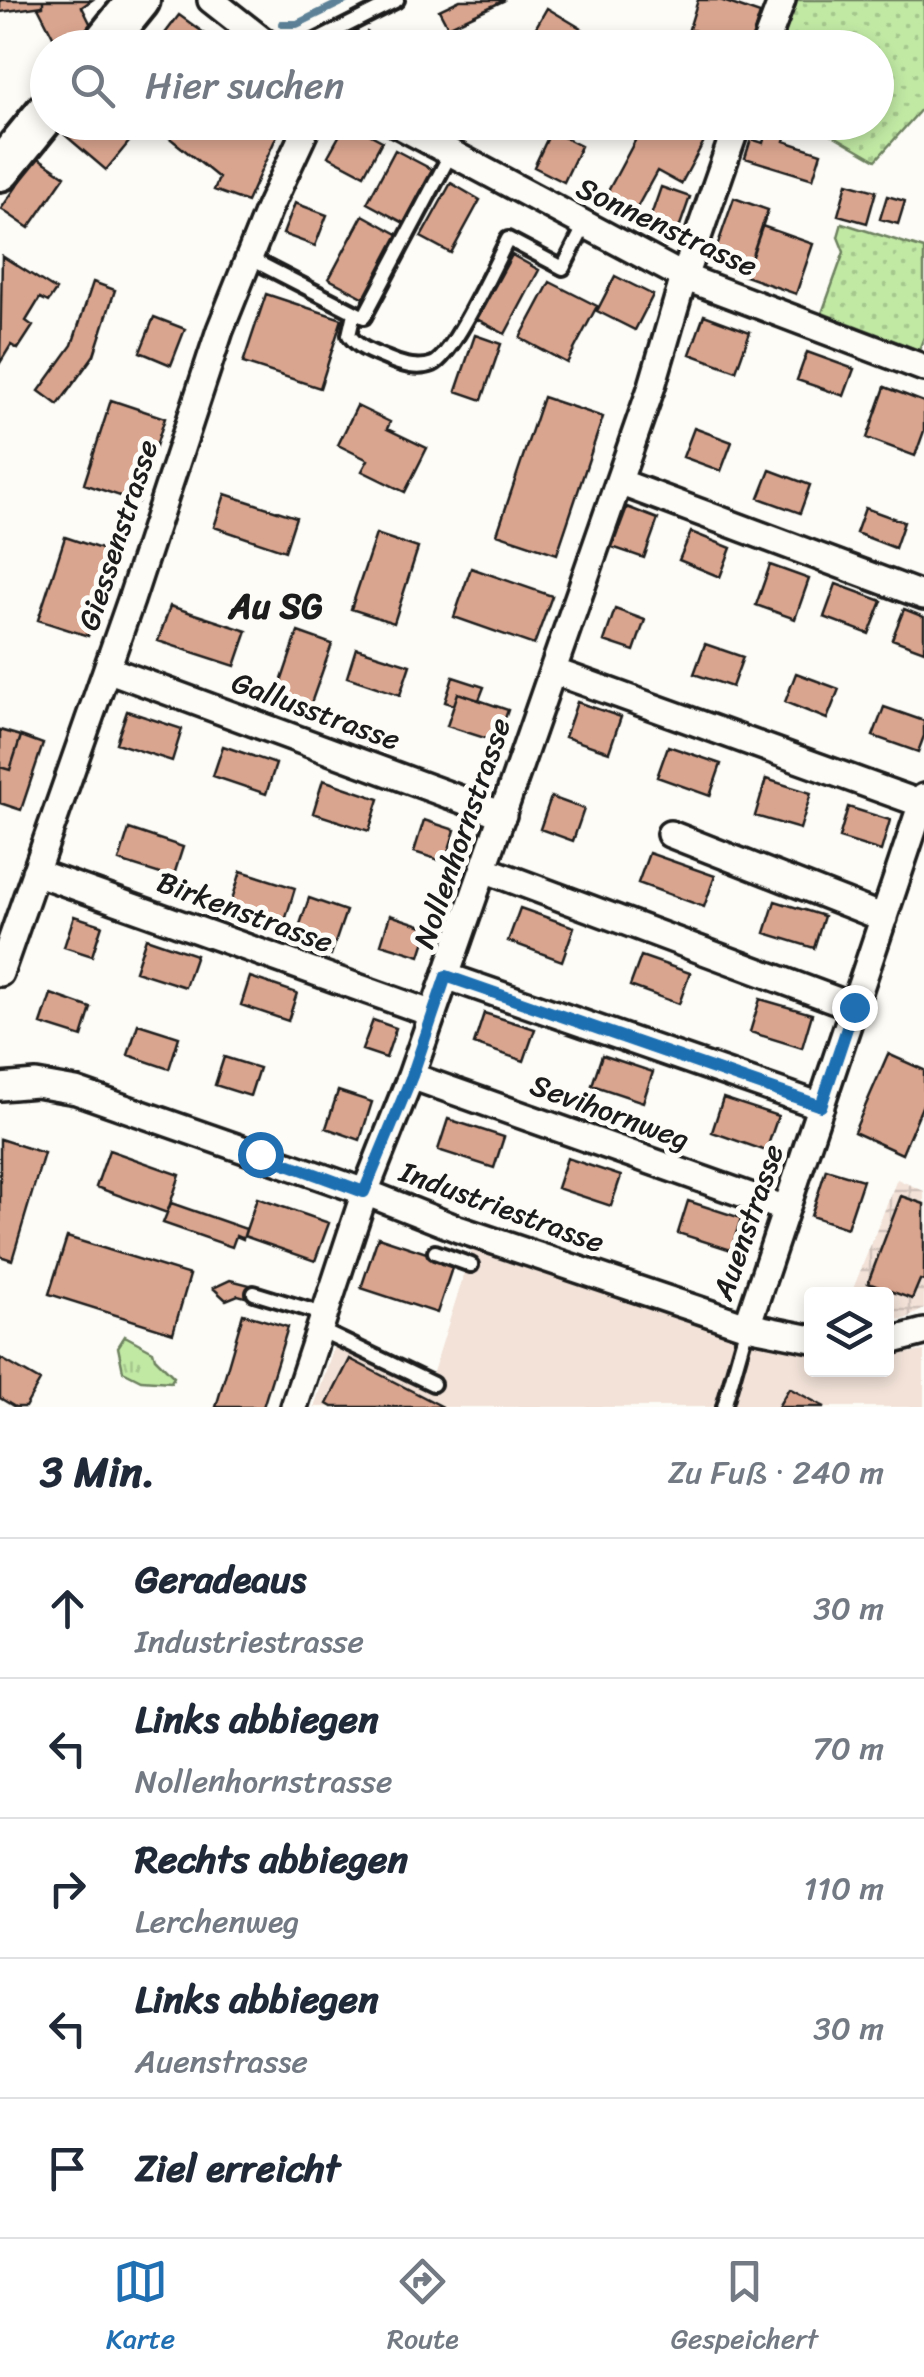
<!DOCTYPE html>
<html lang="de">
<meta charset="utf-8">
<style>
body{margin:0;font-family:Sriracha,sans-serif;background:#f6f6f7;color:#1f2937}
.controls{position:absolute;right:30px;bottom:30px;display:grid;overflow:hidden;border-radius:10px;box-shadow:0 5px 15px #0003}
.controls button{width:90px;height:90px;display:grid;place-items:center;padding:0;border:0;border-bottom:2px solid #e0e1e3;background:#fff;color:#1f2937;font:50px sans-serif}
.stop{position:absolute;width:30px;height:30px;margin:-22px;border:8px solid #1f6fb2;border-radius:50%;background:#fff}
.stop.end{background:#1f6fb2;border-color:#fff;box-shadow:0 2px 10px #0008}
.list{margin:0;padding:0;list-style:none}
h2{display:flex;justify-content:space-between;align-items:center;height:130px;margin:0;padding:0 40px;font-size:42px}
h2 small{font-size:32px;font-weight:400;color:#747a83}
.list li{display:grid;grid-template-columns:65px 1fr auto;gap:30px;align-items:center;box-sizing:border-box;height:140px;padding:0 40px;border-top:2px solid #e0e1e3}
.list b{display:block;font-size:38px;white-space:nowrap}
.list p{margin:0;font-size:32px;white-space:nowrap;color:#747a83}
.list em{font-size:32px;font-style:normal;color:#747a83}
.icon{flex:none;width:55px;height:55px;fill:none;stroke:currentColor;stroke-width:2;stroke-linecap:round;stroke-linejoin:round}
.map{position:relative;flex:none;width:924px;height:1407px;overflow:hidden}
.search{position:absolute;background:#fff;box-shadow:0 5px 15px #0003;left:30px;right:30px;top:30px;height:110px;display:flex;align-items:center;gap:25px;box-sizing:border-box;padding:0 35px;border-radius:55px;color:#747a83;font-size:38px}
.sheet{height:830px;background:#fff}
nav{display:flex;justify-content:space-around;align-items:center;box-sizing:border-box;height:140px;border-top:2px solid #e0e1e3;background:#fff;font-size:28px;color:#747a83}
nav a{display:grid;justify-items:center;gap:5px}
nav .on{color:#1f6fb2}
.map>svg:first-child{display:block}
.built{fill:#f2e2d8}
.industrial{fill:url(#industrial-grid)}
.grass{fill:url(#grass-dots);stroke:#6e8260;stroke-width:2.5}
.park{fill:url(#park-tufts);stroke:#6e8260;stroke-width:2.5}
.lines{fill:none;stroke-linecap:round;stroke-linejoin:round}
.stream{stroke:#5d8297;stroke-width:8}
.building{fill:#daa58f;stroke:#1c1c1c;stroke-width:2.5}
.lane-casing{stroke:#1c1c1c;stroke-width:20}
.street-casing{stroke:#1c1c1c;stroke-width:32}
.primary-casing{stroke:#1c1c1c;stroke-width:48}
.lane{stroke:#fdfcf7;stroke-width:12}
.street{stroke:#fdfcf7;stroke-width:25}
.primary{stroke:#fdfcf7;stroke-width:40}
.route{stroke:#1f6fb2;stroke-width:12}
.labels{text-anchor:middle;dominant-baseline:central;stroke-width:10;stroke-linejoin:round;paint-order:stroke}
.street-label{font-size:30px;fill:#1c1c1c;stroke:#fdfcf7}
.quarter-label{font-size:35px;font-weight:bold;fill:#1c1c1c;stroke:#fdfcf7}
</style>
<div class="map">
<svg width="924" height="1407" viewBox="0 0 924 1407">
<defs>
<pattern id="industrial-grid" width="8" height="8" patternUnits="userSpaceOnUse" patternTransform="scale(2.5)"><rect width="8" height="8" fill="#f2e2d8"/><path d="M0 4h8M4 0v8" fill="none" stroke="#cfc1b9"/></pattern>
<pattern id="grass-dots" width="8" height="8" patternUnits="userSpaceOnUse" patternTransform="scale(2.5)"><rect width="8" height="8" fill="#c1e9a4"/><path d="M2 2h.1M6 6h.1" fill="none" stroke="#a5c78d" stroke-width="1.8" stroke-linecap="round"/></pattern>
<pattern id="park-tufts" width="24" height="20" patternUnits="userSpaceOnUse" patternTransform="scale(2.5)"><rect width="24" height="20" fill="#c1e9a4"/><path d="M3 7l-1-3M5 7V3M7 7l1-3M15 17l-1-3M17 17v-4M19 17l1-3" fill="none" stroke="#a5c78d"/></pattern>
</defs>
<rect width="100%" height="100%" fill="#fdfcf7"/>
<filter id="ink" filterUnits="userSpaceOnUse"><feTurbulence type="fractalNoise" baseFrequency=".01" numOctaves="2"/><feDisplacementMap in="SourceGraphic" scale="20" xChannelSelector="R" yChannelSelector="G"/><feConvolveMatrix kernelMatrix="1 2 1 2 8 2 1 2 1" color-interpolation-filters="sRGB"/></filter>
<g filter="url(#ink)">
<path class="built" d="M473 1246 745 1340 811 1352 812 1370H886L887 1355 924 1351V1407H314L335 1344 427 1391Z"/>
<path class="industrial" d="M897 1179 924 1191V1309L905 1319 887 1320 886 1294H851Z"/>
<path class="grass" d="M796 0H924V106L876 160 812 123 876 122V48L779 47Z
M842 223 924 249V337L919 350 822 313 844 252 838 237Z"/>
<path class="park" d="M125 1336 153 1351 155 1358 174 1377 171 1382 141 1380 123 1371 118 1347Z"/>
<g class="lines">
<path class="stream" d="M282 24H297L346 0"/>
</g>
<path class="building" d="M0 0H43V6L0 12Z
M43 0H92L82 7 95 33 67 48H59L38 7 43 6Z
M460 0H505L448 27 439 10Z
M698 0H720L760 14 749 48 689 29Z
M547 8 614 48H524Z
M179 15 225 48H154Z
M367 32 397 48H359Z
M75 122H105L129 142 106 170 65 135Z
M150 122H206L219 133 227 122H283L247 202 214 190 219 178Z
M347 122 382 141 364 175 328 156Z
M645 122H666L703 143 681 184 657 171 635 211 606 195Z
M767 129 786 135 784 141 821 153 813 179 745 158 751 139 763 143Z
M551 131 581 146 564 182 534 167Z
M395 150 433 170 404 223 367 203Z
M37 157 65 176 29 228 1 209Z
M451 183 480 200 451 253 421 237Z
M847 183 876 191 867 223 838 215Z
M661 187 690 197 676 237 647 227Z
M887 196 905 201 898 224 880 219Z
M734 198 768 210 745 276 711 264Z
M295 203 327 215 315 246 283 234Z
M363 215 399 235 365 298 329 279Z
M762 226 813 244 796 294 745 276Z
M512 255 539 270 505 334 477 319Z
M2 256 56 290 48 302 40 298 26 321 33 326 18 349 11 345 0 363Z
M615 276 653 295 635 330 597 311Z
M93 282 115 290 94 355 58 405 39 391 72 345Z
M550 282 597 306 567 363 520 338Z
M266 294 342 319 320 388 243 363Z
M704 315 750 332 736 371 690 354Z
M154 317 185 329 171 365 140 352Z
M475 335 501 344 482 400 456 391Z
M807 352 854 369 844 396 797 380Z
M885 387 924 402V431L915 456 867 438Z
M543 397 603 417 557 554 497 534Z
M111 400 165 418 138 502 84 484Z
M357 406 390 422 387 429 427 448 405 492 362 471 368 460 338 445Z
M694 428 732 442 721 471 683 457Z
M770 470 810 485 800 513 759 498Z
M225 494 296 517 285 551 214 527Z
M627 507 658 519 644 558 612 547Z
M865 508 904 522 895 548 856 533Z
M691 532 731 548 720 577 679 560Z
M376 534 418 548 394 623 351 609Z
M65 537 116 554 88 636 38 620Z
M770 565 809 579 795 619 756 605Z
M471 568 552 596 534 645 454 617Z
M836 584 882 601 869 634 824 617Z
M170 606 247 631 235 666 158 641Z
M615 609 645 620 634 651 604 641Z
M904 609 924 617V651L892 639Z
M298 632 332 644 309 709 276 697Z
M705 644 743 657 732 687 694 674Z
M356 648 410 665 400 695 347 677Z
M796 673 839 689 827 719 785 702Z
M453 677 484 687 479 700 458 693 454 705 445 702Z
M458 693 508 710 497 742 447 726Z
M577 702 621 717 609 752 565 737Z
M884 707 924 721V736L918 752 873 736Z
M127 711 182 729 172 761 116 743Z
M0 730 21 736 10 770 0 767Z
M21 736 43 744 21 810 0 803V767L10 770Z
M223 746 276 764 266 794 213 776Z
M668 746 721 764 710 796 657 777Z
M766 779 811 793 800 829 755 816Z
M323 780 379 799 369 831 313 813Z
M551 797 584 809 573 841 540 829Z
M848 807 890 820 881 851 839 838Z
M424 820 455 830 445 862 414 852Z
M129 829 183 847 173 878 119 861Z
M649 853 715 876 704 907 638 883Z
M241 871 295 888 285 921 231 903Z
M309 898 346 911 331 955 294 942Z
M775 901 824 916 814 948 765 933Z
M520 908 574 927 562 961 508 941Z
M390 915 429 928 420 956 381 944Z
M74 916 102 925 92 956 64 947Z
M146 938 196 955 185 987 135 971Z
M641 956 690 973 679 1004 630 986Z
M250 977 297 993 288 1021 241 1005Z
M51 994 91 1008 82 1037 41 1024Z
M760 999 812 1014 802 1048 750 1032Z
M484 1013 535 1029 524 1061 474 1044Z
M373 1020 396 1028 386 1058 362 1050Z
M138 1024 179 1037 169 1069 128 1055Z
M888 1054 924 1070V1102L902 1154 854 1132Z
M602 1055 653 1072 643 1102 592 1085Z
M224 1057 259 1068 250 1096 215 1085Z
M338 1091 372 1102 360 1140 326 1128Z
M723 1098 778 1116 766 1151 712 1132Z
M448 1119 504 1137 494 1168 438 1150Z
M0 1139 44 1153 12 1260 0 1256Z
M109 1150 180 1175 167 1213 96 1187Z
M567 1158 621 1176 611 1206 557 1188Z
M826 1169 863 1180 847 1228 811 1216Z
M901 1196 924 1204V1281L920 1280 912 1299 868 1283Z
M257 1198 329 1223 315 1261 244 1236Z
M688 1201 741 1218 731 1250 678 1233Z
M171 1203 246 1229 243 1239 236 1236 232 1247 163 1223Z
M67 1237 190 1275 173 1333 49 1294Z
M378 1237 454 1262 437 1313 361 1288Z
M230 1280 254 1286 249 1298 238 1295 226 1300 213 1288Z
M243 1314 288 1327 263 1407H216Z
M0 1358 40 1381 25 1407H15L0 1398Z
M350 1359 443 1407H332L327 1404Z
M789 1388 821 1405 825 1407H778Z"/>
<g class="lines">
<defs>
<path id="lane" d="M302 48 397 0
M249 258 364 317 451 153
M354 313 349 335C359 349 372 352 388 359 402 365 418 370 433 364 453 356 496 262 508 239L563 268 584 227
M435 1252 471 1265
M254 1293 323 1314
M318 1329 433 1384
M724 1407 747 1326"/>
<path id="street" d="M211 0 272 48
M764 48 782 0
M393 122 684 277 924 368
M619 482 924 596
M107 669 503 815
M553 671 922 804
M670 834 884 918
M484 869 854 1007
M35 872 433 1014
M0 973 131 600 220 330 269 208 309 122
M446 976 821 1106
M411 1076 786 1209
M0 1087 36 1084 76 1091 365 1192 458 1229 747 1326 812 1339
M747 1326 924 797
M886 1342 924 1332
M294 1407 365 1192 411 1076 652 386 684 277 738 122"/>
<path id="primary" d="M100 48 139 0
M0 170 48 111"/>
</defs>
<use href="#lane" class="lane-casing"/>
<use href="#street" class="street-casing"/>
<use href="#primary" class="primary-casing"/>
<use href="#lane" class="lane"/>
<use href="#street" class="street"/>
<use href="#primary" class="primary"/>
</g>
</g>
<g class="lines" filter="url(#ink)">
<path class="route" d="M260 1154 364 1192 412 1076 446 976 821 1106 854 1007"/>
</g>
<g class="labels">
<g class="street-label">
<text transform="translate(667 227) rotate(25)">Sonnenstrasse</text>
<text transform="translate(118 535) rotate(-72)">Giessenstrasse</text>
<text transform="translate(316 711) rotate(20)">Gallusstrasse</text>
<text transform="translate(462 833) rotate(-71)">Nollenhornstrasse</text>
<text transform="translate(245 912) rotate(20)">Birkenstrasse</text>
<text transform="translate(610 1112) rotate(20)">Sevihornweg</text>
<text transform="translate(502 1207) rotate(20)">Industriestrasse</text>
<text transform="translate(748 1222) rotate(-71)">Auenstrasse</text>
</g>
<g class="quarter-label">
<text x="276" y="606">Au SG</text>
</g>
</g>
</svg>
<div class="controls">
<button><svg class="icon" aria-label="layers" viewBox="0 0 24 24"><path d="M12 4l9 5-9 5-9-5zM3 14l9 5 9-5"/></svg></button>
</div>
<div class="stop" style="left:260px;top:1154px"></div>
<div class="stop end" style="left:854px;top:1007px"></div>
<div class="search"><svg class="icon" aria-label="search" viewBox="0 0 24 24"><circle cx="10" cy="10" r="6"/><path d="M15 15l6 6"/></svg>Hier suchen</div>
</div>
<section class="sheet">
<h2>3 Min.<small>Zu Fuß · 240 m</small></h2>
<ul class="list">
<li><svg class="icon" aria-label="ahead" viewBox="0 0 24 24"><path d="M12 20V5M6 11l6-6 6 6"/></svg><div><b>Geradeaus</b><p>Industriestrasse</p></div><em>30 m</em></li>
<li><svg class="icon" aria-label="left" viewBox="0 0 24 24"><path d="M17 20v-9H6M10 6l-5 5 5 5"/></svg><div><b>Links abbiegen</b><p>Nollenhornstrasse</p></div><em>70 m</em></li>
<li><svg class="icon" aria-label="right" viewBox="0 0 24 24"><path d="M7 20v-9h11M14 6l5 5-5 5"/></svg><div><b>Rechts abbiegen</b><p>Lerchenweg</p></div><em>110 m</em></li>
<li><svg class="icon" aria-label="left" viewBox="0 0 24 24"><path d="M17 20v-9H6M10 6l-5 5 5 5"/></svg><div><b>Links abbiegen</b><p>Auenstrasse</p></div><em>30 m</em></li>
<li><svg class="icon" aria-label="arrive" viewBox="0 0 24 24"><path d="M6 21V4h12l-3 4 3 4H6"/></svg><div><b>Ziel erreicht</b></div></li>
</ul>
</section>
<nav>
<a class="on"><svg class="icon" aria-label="map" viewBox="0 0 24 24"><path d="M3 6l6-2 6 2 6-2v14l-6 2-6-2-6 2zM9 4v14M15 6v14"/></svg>Karte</a>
<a><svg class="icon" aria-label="directions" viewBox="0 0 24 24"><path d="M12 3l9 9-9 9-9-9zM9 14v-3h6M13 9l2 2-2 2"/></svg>Route</a>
<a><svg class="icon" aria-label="saved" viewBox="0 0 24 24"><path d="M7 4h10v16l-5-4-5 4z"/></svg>Gespeichert</a>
</nav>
